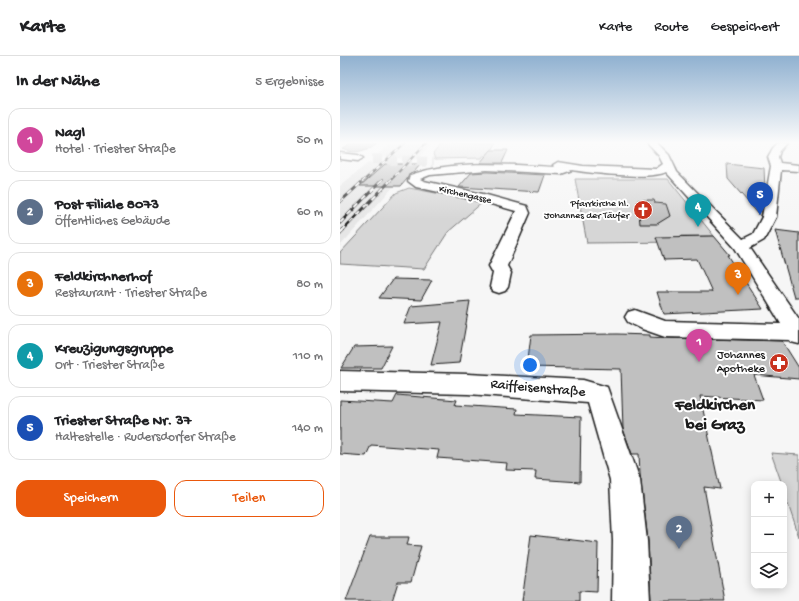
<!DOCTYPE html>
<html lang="de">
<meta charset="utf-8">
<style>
body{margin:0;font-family:"Gochi Hand",sans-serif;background:#f2f2f2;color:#202124}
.controls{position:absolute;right:12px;bottom:12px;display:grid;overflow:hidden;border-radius:8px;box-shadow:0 2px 10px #0003}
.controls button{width:36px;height:36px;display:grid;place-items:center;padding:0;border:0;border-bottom:1px solid #e0e0e0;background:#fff;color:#202124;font:20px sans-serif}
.you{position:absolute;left:190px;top:309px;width:14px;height:14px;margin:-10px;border:3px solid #fff;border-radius:50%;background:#1a73e8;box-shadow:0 0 0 6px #1a73e833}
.badge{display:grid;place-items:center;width:26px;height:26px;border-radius:50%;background:#ea580c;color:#fff;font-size:13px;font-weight:700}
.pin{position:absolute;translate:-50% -33px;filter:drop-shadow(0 1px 2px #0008)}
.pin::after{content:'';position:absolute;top:21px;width:14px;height:12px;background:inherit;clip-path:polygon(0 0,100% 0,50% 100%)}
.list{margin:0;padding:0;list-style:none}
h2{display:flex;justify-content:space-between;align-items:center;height:52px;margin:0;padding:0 16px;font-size:17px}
h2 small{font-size:13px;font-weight:400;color:#757577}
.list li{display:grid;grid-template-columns:26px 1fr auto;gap:12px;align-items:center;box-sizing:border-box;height:64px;margin:0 8px 8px;padding:0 8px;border:1px solid #e0e0e0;border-radius:12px}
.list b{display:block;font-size:15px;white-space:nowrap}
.list p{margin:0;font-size:13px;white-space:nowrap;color:#757577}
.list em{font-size:13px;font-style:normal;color:#757577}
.actions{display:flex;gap:8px;padding:12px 16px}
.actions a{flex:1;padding:9px 0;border:1px solid #ea580c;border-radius:12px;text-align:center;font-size:14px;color:#ea580c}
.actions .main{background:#ea580c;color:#fff}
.icon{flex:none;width:22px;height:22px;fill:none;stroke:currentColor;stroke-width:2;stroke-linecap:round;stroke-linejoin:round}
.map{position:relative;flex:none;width:459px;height:545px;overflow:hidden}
header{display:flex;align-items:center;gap:24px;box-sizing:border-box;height:56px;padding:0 20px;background:#fff;border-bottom:1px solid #e0e0e0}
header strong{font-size:19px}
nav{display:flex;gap:22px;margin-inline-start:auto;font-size:14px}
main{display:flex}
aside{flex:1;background:#fff}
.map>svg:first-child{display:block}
.built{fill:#e6e6e6}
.green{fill:#d6d6d6;stroke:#797979}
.water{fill:#acacac;stroke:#727272}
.building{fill:#c0c0c0;stroke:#1c1c1c}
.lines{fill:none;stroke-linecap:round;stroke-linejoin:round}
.minor-tunnel{stroke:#d5d5d5;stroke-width:10;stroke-dasharray:10 5;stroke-linecap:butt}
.minor-casing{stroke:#1c1c1c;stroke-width:3}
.minor{fill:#fff;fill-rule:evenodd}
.rail-far2-casing{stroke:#1c1c1c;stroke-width:2}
.rail-far1-casing{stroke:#1c1c1c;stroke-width:3}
.rail-casing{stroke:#1c1c1c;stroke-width:3.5}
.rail-far2{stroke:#fff;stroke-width:1.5;stroke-dasharray:4.5;stroke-linecap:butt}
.rail-far1{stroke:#fff;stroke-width:2;stroke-dasharray:5.5;stroke-linecap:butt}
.rail{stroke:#fff;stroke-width:2.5;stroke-dasharray:7;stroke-linecap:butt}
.labels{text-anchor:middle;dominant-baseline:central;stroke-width:4;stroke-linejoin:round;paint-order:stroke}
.far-street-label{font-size:10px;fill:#1c1c1c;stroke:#fff}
.far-poi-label{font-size:10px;fill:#1c1c1c;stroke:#fff;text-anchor:end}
.poi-label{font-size:12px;fill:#1c1c1c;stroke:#fff;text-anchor:end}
.near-street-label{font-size:14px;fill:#1c1c1c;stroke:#fff}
.near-quarter-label{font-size:17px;font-weight:bold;fill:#1c1c1c;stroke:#fff}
</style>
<header>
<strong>Karte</strong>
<nav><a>Karte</a><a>Route</a><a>Gespeichert</a></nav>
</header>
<main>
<aside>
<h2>In der Nähe<small>5 Ergebnisse</small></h2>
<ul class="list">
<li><span class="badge" style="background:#d1479c">1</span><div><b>Nagl</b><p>Hotel · Triester Straße</p></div><em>50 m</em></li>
<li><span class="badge" style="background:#5c6f8a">2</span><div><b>Post Filiale 8073</b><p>Öffentliches Gebäude</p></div><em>60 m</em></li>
<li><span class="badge" style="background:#e8710a">3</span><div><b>Feldkirchnerhof</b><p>Restaurant · Triester Straße</p></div><em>80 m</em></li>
<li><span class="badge" style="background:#0f9aa8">4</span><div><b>Kreuzigungsgruppe</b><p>Ort · Triester Straße</p></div><em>110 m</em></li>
<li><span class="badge" style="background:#1a4fb4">5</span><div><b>Triester Straße Nr. 37</b><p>Haltestelle · Rudersdorfer Straße</p></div><em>140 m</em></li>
</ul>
<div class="actions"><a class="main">Speichern</a><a>Teilen</a></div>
</aside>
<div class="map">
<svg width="459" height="545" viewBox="0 0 459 545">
<rect width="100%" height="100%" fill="#f6f6f6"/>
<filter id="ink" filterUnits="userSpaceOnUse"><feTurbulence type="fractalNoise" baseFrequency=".025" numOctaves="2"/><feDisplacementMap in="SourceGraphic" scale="8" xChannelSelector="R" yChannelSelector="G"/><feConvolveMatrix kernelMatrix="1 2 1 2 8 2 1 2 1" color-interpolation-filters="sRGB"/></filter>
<g filter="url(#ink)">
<path class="built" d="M52 87H93L78 103 34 101Z
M28 107 73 109 0 190V130Z"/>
<path class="green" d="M102 87H155L150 97 156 99 143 100 142 102 95 103 93 98Z
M235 123H328L374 180H340L342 186 247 187Z
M69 132 143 146 108 176 84 213 0 208V197L56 137Z
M431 397 459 399V481L444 436V428H442Z"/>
<path class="water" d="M13 87H37C28 94 15 99 3 93Z"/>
<path class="building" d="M151 94H168L162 107H140Z
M45 108H81L73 117 69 119 67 123 61 130H20Z
M387 108 424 112 425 133H415L423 147 421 161 388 123Z
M147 116 205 119 199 136 119 131 131 117Z
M298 144H314L315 147 326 148 330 160 317 168H300Z
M435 174 459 177V241H454Z
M374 180 390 199H388L423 253 324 258 317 236H372L357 203 324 204 316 181Z
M53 223 92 224 81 244 39 242Z
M130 245 119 307 91 309 102 266 64 268 71 250Z
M277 278 310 279V281L325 282 442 285 459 312V323L414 319 423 344 360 340 380 433 364 431 385 545H311L308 485 300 418 299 398H292L283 373 281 313 187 311 191 279Z
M52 290 41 312H1L14 291Z
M57 339 117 344 115 349 177 353 176 358 241 361 240 426 195 423 196 415 166 414 167 407 97 402 99 394 31 389 26 400 0 398V344L53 347Z
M191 479 258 487 257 536 239 535V545H182Z
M30 481H69L67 489 81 490 71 526H58L52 545H6Z"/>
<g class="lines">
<path class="minor-tunnel" d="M32 103 94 106"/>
<defs>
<path id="minor" d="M307 87H317L329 99 337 116 403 183 413 178 422 161 431 110 428 101 433 92 438 87H447L440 95 438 101 440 107 459 109V115L441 114 436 161 424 184 410 192 459 263V288L451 286 450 284 325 281 302 273 288 266 285 261 288 256 295 254 325 265 441 268 395 192 326 116C311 124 250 117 232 114L221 118 147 114 90 119 80 123 84 125 143 138 187 150 190 157 167 210 171 217 168 231 165 235 159 237 153 235 150 231 153 217 149 210 176 155 140 145 76 131 68 125 70 119C116 103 167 109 215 111L213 109 218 106 243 110 316 113 323 108 319 100Z
M0 97 18 99 23 102 18 105 0 103Z
M0 315 128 318 243 324 267 331 300 424 307 485 310 545H272L273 485 270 424 248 347 128 338 0 335Z"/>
</defs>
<use href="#minor" class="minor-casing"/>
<use href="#minor" class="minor"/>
<defs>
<path id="rail-far2" d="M22 126 65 87
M40 126 43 123
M49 126 86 87"/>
<path id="rail-far1" d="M0 146 23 125
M0 167 41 125
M2 175 50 125"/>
<path id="rail" d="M0 177 3 174"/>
</defs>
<use href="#rail-far2" class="rail-far2-casing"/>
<use href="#rail-far1" class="rail-far1-casing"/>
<use href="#rail" class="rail-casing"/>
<use href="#rail-far2" class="rail-far2"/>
<use href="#rail-far1" class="rail-far1"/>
<use href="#rail" class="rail"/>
</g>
</g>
<linearGradient id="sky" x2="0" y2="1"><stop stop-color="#90b1d0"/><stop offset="0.53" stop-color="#fbfbfb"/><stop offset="1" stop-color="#fbfbfb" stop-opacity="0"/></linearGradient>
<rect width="459" height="163" fill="url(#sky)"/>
<defs>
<symbol id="church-disc" viewBox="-11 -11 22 22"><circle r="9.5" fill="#c8321e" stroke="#fff"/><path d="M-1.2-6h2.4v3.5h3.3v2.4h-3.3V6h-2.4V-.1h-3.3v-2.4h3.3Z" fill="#fff"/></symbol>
<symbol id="pharmacy-disc" viewBox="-11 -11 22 22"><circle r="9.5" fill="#c8321e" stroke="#fff"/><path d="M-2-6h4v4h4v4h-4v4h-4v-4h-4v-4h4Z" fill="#fff"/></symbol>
</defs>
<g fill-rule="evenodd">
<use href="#church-disc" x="292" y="143" width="22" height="22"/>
<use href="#pharmacy-disc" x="428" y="296" width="22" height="22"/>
</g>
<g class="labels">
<g class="far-street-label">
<text transform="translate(125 139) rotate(13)">Kirchengasse</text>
</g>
<g class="far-poi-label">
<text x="289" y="148">Pfarrkirche hl.<tspan x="289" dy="12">Johannes der Täufer</tspan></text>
</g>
<g class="poi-label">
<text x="425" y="300">Johannes<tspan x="425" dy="14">Apotheke</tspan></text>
</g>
<g class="near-street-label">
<text transform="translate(198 333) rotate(5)">Raiffeisenstraße</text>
</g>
<g class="near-quarter-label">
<text x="375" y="350">Feldkirchen<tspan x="375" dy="20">bei Graz</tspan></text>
</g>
</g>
</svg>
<div class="controls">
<button>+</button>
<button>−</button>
<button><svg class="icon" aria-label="layers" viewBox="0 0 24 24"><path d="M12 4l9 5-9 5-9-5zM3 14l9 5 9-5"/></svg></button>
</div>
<div class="you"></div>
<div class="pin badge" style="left:359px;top:306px;background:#d1479c">1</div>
<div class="pin badge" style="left:339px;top:493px;background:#5c6f8a">2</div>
<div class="pin badge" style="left:398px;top:239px;background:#e8710a">3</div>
<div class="pin badge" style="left:358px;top:171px;background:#0f9aa8">4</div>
<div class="pin badge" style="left:420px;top:159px;background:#1a4fb4">5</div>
</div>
</main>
